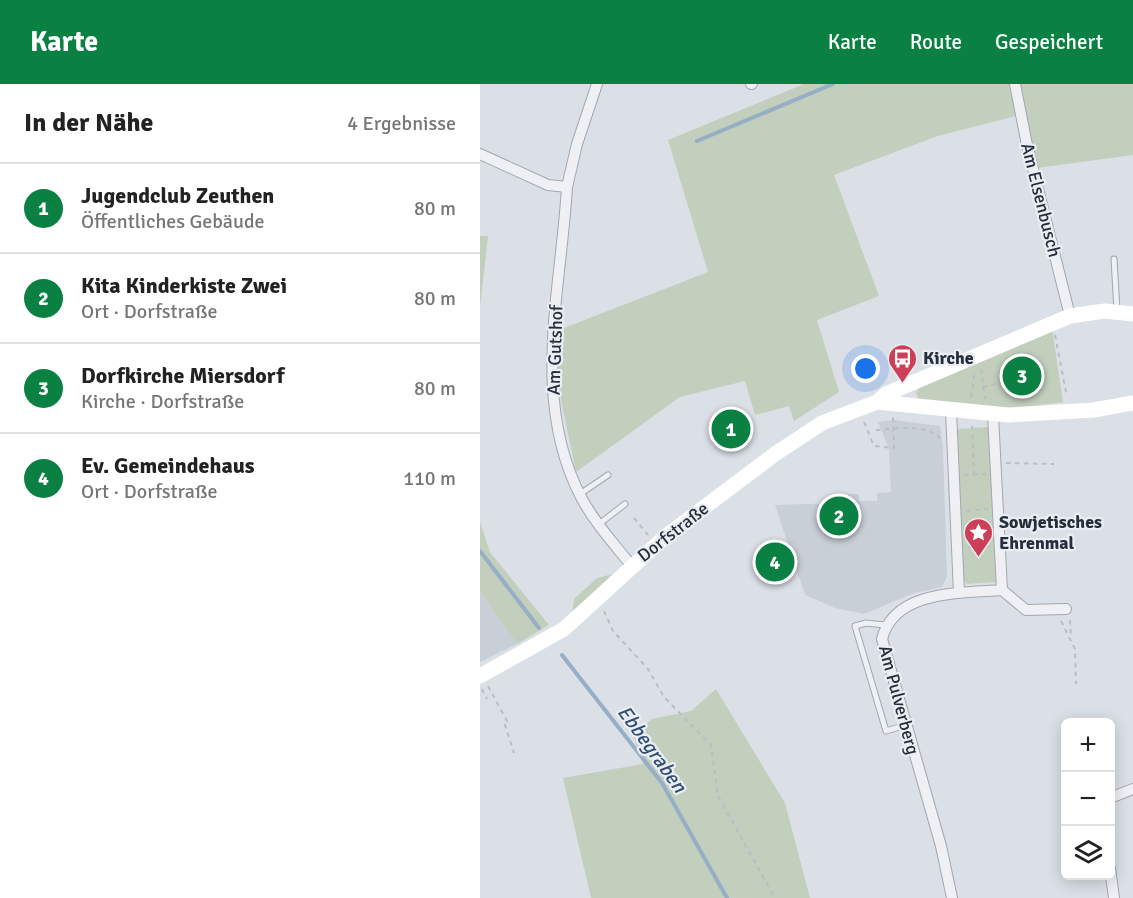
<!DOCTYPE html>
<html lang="de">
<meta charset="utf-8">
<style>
body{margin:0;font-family:Signika,sans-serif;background:#f6f6f6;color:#222}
.controls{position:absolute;right:18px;bottom:18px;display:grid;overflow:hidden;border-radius:9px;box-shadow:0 3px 15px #0003}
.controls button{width:54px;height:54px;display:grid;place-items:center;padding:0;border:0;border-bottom:2px solid #e0e0e0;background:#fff;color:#222;font:30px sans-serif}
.you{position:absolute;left:386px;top:285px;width:21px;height:21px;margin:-15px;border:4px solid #fff;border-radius:50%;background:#1a73e8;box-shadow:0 0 0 9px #1a73e833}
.badge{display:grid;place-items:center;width:39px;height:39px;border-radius:50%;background:#0b8043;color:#fff;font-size:20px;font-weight:700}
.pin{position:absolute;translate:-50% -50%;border:3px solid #fff;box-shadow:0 2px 6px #0006}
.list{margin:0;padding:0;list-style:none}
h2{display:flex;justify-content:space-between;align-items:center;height:78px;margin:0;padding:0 24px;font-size:26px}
h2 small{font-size:20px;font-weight:400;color:#767676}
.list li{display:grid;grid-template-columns:39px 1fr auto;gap:18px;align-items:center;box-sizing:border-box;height:90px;padding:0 24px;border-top:2px solid #e0e0e0}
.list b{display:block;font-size:22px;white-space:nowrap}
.list p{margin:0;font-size:20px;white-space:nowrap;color:#767676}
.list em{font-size:20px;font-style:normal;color:#767676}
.icon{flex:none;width:33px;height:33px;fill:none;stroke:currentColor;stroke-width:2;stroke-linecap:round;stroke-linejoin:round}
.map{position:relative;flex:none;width:653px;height:814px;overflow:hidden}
header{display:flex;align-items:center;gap:36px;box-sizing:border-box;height:84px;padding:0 30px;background:#0b8043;color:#fff}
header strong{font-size:28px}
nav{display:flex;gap:33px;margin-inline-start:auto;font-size:21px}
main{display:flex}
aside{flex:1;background:#fff}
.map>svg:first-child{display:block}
.built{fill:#c9cfd7}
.green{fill:#c2cfbd}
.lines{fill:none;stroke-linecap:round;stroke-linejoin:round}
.stream{stroke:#96aec6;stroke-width:4}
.service-casing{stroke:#a1a7af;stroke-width:7}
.minor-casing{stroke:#a1a7af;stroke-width:12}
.path{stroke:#babec4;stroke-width:2;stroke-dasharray:4.5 4.5;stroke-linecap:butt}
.service{stroke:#eef0f4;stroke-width:5}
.minor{stroke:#eef0f4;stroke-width:10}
.secondary{stroke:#fff;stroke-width:15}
.labels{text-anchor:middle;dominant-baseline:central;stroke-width:4.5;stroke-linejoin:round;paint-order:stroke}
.street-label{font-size:18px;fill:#262e3b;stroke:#eaeef4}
.poi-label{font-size:18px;font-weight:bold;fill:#262e3b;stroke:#eaeef4;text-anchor:start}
.water-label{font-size:20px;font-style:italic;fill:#314d6f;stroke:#eaeef4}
</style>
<header>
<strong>Karte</strong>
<nav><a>Karte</a><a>Route</a><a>Gespeichert</a></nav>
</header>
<main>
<aside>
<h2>In der Nähe<small>4 Ergebnisse</small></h2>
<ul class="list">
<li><span class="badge">1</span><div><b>Jugendclub Zeuthen</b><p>Öffentliches Gebäude</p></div><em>80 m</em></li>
<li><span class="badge">2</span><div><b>Kita Kinderkiste Zwei</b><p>Ort · Dorfstraße</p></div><em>80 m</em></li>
<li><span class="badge">3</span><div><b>Dorfkirche Miersdorf</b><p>Kirche · Dorfstraße</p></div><em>80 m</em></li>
<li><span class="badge">4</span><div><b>Ev. Gemeindehaus</b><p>Ort · Dorfstraße</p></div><em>110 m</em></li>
</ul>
</aside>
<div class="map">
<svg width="653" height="814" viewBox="0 0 653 814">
<rect width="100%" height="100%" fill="#dbe0e6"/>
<path class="built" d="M414 336 460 342 463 364 467 493 462 503 434 509 384 530 355 524 325 511 295 421 360 419 368 418V410H379V417H397V409L411 408 409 365 398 338Z
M0 507 37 560 0 578Z"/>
<path class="green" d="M324 0H653V71L557 84 544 30 458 52 354 91 399 212 337 236 359 308 314 337 309 322 275 331 265 297 200 313 96 388 81 316 78 277 84 244 228 188 188 56Z
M0 152H8L0 223Z
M572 244 583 318 523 326 440 317 436 309 442 300Z
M508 343 516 498 487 500 483 496 475 345Z
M0 438 10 468 69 541 37 560 0 507Z
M133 490 92 530 94 515 117 494Z
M236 605 305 719 330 814H111L83 694 163 680 153 651 172 635 211 627Z"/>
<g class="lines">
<path class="stream" d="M217 57 353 0
M0 467 59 544
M82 571 182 699 247 814"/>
<defs>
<path id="service" d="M634 175 637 226
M100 410 128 391
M119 440 145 420
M405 541 386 539 375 542 406 647 426 641"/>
<path id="minor" d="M271 0H272
M535 0 547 61 590 232
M0 70 68 101 87 103 97 60 117 0
M87 103C81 207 50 317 102 415 115 439 134 460 151 481
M471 327 479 509
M513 331 522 506
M630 714 653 705
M630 784 634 814
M472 814 461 762 402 555C414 506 481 509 522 506L546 526 586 525"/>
</defs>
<use href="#service" class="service-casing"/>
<use href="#minor" class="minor-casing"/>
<path class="path" d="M575 251 587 313
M501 285 505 315
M503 303 524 298
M491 313 495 286
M384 338 394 362 414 364 413 333
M492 342 494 390
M396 346C415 345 445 339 460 354
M526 379 574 380
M484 391 506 390
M486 427 508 425
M154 434 168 451
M488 463 510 462
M124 527 133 547 168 585 184 613 231 661 238 712 295 814
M590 536 591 554
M581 537 595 565 596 600
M8 602 27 637 24 638 34 669
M2 605 7 615"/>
<use href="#service" class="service"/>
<use href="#minor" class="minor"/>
<path class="secondary" d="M397 318 528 331 614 326 653 319
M0 592 84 545 186 452 295 370 342 339 397 318 406 310 590 232 625 227 653 230"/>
</g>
<defs>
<symbol id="bus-pin" viewBox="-11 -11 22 30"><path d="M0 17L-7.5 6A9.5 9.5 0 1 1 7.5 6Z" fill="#cc3f57" stroke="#eaeef4"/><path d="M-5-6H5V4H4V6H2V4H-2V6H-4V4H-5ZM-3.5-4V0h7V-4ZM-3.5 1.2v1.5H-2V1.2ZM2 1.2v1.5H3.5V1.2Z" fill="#fff"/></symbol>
<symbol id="sight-pin" viewBox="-11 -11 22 30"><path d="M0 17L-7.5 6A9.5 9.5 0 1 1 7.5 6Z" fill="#cc3f57" stroke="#eaeef4"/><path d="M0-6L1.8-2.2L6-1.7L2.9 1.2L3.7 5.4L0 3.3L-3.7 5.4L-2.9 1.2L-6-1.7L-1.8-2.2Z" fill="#fff"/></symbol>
</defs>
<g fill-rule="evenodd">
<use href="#bus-pin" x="406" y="258" width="33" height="45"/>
<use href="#sight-pin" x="482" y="432" width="33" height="45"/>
</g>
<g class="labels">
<g class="street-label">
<text transform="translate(561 116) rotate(76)">Am Elsenbusch</text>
<text transform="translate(75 266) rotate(-88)">Am Gutshof</text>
<text transform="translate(193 448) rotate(-38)">Dorfstraße</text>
<text transform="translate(419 616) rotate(75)">Am Pulverberg</text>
</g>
<g class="poi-label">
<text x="443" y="274">Kirche</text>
<text x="519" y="438">Sowjetisches<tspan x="519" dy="21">Ehrenmal</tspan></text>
</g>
<g class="water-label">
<text transform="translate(172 665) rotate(54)">Ebbegraben</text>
</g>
</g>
</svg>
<div class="controls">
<button>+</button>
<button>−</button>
<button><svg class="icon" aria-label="layers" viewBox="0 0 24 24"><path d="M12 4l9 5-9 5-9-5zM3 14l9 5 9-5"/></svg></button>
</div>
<div class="you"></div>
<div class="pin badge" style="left:251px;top:345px">1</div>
<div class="pin badge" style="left:359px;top:432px">2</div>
<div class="pin badge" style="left:542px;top:292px">3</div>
<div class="pin badge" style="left:295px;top:478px">4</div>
</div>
</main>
